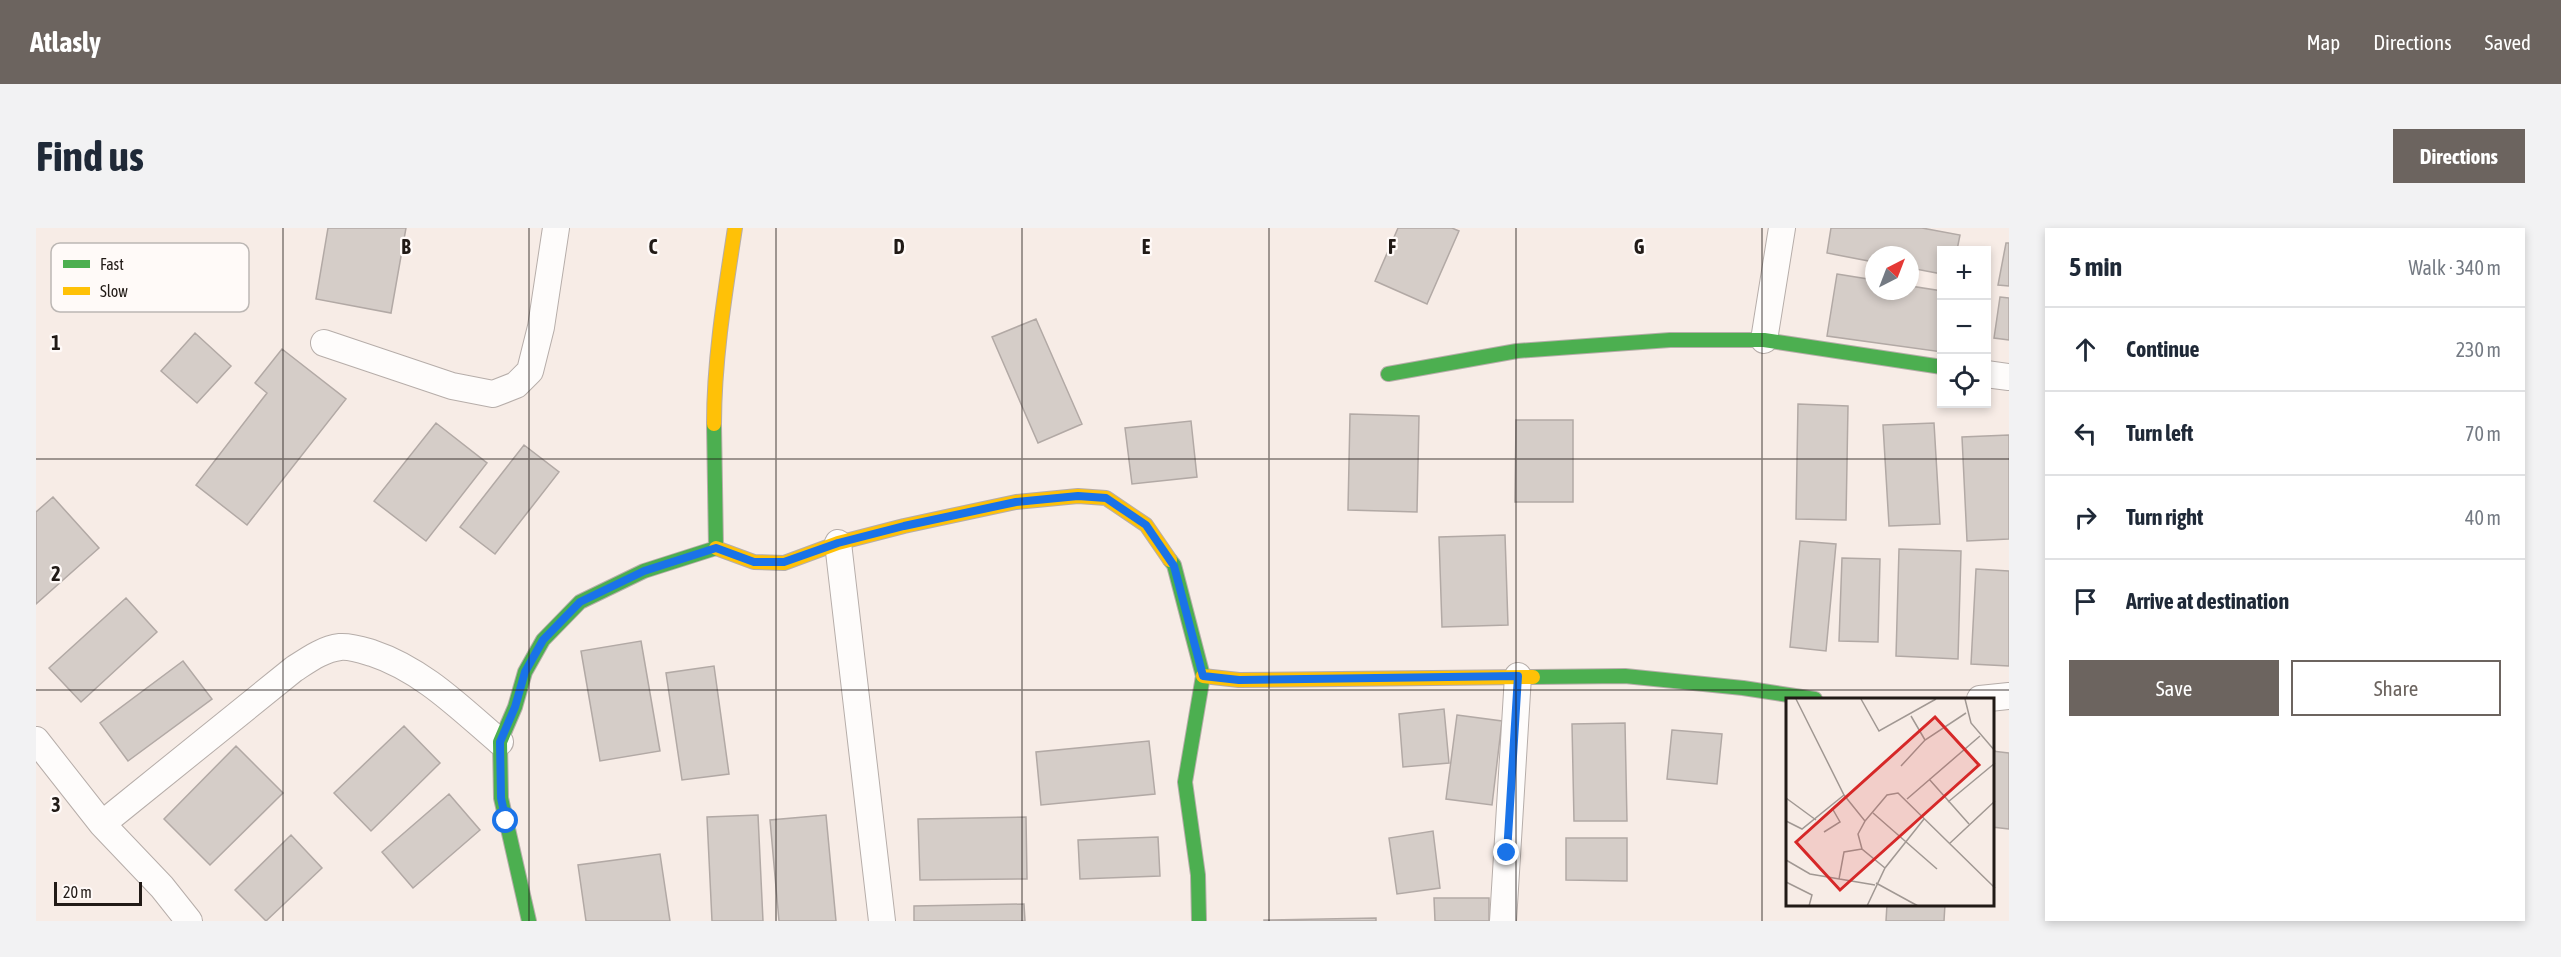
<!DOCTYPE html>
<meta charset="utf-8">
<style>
body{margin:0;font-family:"Asap Condensed",sans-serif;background:#f2f2f3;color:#1f2937}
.controls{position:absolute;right:18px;top:18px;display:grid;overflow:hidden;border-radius:0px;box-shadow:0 3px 9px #0003}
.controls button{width:54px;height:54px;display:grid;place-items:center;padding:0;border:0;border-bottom:2px solid #e0e1e3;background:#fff;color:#1f2937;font:30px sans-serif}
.compass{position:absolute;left:1829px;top:18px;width:54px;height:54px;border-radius:50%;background:#fff;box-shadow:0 3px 9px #0003;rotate:42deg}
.scale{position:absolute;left:18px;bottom:15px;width:88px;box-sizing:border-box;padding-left:6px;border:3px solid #211a16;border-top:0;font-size:16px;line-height:21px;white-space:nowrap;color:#211a16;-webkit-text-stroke:4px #fffaf8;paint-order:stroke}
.stop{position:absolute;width:18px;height:18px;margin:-14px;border:4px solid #1a73e8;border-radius:50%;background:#fff}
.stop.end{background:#1a73e8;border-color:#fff;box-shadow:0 2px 6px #0008}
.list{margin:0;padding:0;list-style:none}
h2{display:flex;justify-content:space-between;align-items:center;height:78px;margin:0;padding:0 24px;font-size:26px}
h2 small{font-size:20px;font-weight:400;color:#747a83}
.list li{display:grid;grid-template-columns:39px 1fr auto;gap:18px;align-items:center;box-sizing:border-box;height:84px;padding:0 24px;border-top:2px solid #e0e1e3}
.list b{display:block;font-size:22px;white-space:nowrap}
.list em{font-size:20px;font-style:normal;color:#747a83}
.actions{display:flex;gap:12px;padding:18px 24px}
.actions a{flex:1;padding:14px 0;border:2px solid #6c645f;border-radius:0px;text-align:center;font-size:21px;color:#6c645f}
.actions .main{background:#6c645f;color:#fff}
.icon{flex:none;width:33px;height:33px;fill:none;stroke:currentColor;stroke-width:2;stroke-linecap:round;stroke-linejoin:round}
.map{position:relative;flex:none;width:1973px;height:693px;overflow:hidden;border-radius:0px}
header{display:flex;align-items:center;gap:36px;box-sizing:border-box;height:84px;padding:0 30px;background:#6c645f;color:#fff}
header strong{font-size:28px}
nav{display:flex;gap:33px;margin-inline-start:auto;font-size:21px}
.intro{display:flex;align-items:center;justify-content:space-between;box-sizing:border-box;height:144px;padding:0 36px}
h1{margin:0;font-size:42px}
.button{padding:15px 27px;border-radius:0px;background:#6c645f;color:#fff;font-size:21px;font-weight:700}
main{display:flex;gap:36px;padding:0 36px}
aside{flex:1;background:#fff;border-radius:0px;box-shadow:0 3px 9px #0003}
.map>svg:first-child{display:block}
.building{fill:#d5cdc8;stroke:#b2a9a5;stroke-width:1.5}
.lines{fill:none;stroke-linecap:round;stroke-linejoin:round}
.street-casing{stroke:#b6ada9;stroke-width:28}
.fast-casing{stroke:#b6ada9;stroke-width:16}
.slow-casing{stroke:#b6ada9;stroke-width:16}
.street{stroke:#fefcfb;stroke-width:26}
.fast{stroke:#4caf50;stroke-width:14}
.slow{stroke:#ffc107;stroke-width:14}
.route{stroke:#1a73e8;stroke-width:8}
.grid{fill:none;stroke:#211a16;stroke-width:1.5;stroke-opacity:0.55}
.inset-road{fill:none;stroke:#a19893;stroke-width:1.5}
.view{fill:#d62828;fill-opacity:0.15;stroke:#d62828;stroke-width:3}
.inset-edge{fill:none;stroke:#211a16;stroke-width:3}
.key{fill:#fffaf8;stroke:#bcb7b4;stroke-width:1.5}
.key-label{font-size:16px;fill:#211a16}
.grid-label{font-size:20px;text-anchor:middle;font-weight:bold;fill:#211a16;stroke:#fffaf8;stroke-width:4.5;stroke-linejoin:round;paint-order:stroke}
</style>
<header>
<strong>Atlasly</strong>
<nav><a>Map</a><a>Directions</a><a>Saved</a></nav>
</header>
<div class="intro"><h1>Find us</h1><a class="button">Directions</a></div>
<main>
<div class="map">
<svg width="1973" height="693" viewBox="0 0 1973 693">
<rect width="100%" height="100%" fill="#f7ece6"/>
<path class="building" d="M292 0H370L355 85 280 71Z
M1362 0H1416L1423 3 1391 76 1339 53Z
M1795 0H1886L1924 7 1921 22H1906V46L1874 40V27H1838V34L1791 25Z
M1970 15H1973V58L1962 57Z
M1801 46 1838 52V63H1874V58L1906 63V124L1791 108Z
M1964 69 1973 70V112L1958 110Z
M1000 91 1046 196 1002 215 956 109Z
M159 105 195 138 161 175 125 143Z
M246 121 310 171 211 297 160 257 231 165 219 155Z
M1762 176 1812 178 1810 292 1760 291Z
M1314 186 1383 188 1381 284 1312 282Z
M1480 192H1537V274H1479Z
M1155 193 1161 249 1096 256 1089 200Z
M400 195 451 235 390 313 338 273Z
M1898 195 1904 296 1853 298 1847 197Z
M1973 207V311L1931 313 1926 209Z
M488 217 523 244 459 326 424 299Z
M17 269 63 320 0 376V284Z
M1469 307 1472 397 1406 399 1403 309Z
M1764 313 1800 316 1790 423 1754 419Z
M1863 321 1925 323 1922 431 1860 428Z
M1806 330 1844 331 1842 414 1803 413Z
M1940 341 1973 343V438L1935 436Z
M90 370 121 404 45 474 13 440Z
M605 413 624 523 564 533 545 423Z
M147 433 176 471 92 533 64 495Z
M678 438 693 546 646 552 630 445Z
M1408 481 1413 535 1367 539 1363 486Z
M1421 487 1466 493 1456 577 1410 571Z
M1589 495 1591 593H1538L1536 496Z
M368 498 404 535 335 603 298 565Z
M1636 502 1686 506 1681 556 1631 551Z
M1113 513 1119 566 1005 577 1000 524Z
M200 518 247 565 174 637 128 591Z
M1956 523 1973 525V601L1956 599Z
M413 566 444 602 377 660 346 624Z
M722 587 727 693H676L671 589Z
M790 587 800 693H743L734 592Z
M990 589 991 651 884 652 882 591Z
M1397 603 1404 660 1361 666 1353 610Z
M255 607 286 640 230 693 199 662Z
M1122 609 1124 648 1044 651 1042 612Z
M1530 610H1591V653L1530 652Z
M624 626 634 693H550L542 637Z
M1398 670H1453V693H1399Z
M988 676 989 693H878V678Z
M1851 676H1909L1908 693H1850Z
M1340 690V693H1228V692Z"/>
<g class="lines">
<defs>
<path id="street" d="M1728 112 1746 0
M288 115 416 158 457 166 480 157 494 143 505 99 520 0
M1950 146 1973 149
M802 315 846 693
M1944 471 1973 468
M0 512 66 596 126 659 153 693
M66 596 258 441C272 432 287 421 304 419 314 418 326 422 336 425 387 442 424 480 464 514
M1467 693 1482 448"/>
<path id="fast" d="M1352 146 1481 123 1634 112H1728L1906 139
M1134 332 1138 337 1167 448 1149 554 1162 647 1163 693
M1497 449 1589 448 1707 460 1779 471
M493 693 465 570 464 514 479 479 489 444 507 412 544 374 608 343 680 320 678 196"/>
<path id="slow" d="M678 196C678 131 689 65 699 0
M680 320 718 334 748 335 802 315 868 298 980 274 1042 268 1070 270 1110 297 1134 332
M1167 448 1203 452 1497 449"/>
</defs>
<use href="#street" class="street-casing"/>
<use href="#fast" class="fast-casing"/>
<use href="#slow" class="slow-casing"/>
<use href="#street" class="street"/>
<use href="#fast" class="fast"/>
<use href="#slow" class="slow"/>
</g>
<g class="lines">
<path class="route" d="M470 593 465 570 464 514 479 479 489 444 507 412 544 374 608 343 680 320 718 334H748L802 315 868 298 980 274 1042 268 1070 270 1110 297 1138 338 1167 448 1203 452 1482 448 1471 625"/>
</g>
<path class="grid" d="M247 0V693M493 0V693M740 0V693M986 0V693M1233 0V693M1480 0V693M1726 0V693M0 231H1973M0 462H1973"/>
<g transform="translate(1750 470)">
<rect width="208" height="208" fill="#f7ece6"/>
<path class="inset-road" d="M10 1 58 97 79 123 72 136 76 151 99 170M75 1 93 33 150 1M179 1 185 25 209 53M125 18 139 42M115 68 139 42 180 15M143 81 183 126M0 100 30 122M121 101 194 38M162 104 209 65M87 115 151 171M0 123 16 131 58 97M79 123 101 97 112 95 209 190M38 134 54 124 46 110M163 146 209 103M0 162 24 176 89 187M53 181 58 154 76 151M0 184 26 197 23 208M90 185 132 208M81 208 99 170 138 121"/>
<path class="view" d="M149 19 193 67 54 192 10 144Z"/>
<rect width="208" height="208" class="inset-edge"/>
</g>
<rect x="15" y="15" width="198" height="69" rx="9" class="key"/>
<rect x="27" y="32" width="27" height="8" fill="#4caf50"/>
<rect x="27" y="59" width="27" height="8" fill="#ffc107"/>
<g class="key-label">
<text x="64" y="42">Fast</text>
<text x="64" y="69">Slow</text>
</g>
<g class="grid-label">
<text x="370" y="26">B</text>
<text x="617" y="26">C</text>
<text x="863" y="26">D</text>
<text x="1110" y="26">E</text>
<text x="1356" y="26">F</text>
<text x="1603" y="26">G</text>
<text x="20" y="122">1</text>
<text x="20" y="353">2</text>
<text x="20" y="584">3</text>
</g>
</svg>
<div class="controls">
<button>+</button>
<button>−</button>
<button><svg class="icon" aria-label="locate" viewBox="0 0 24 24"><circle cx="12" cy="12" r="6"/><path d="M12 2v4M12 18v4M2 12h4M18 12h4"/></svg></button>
</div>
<svg class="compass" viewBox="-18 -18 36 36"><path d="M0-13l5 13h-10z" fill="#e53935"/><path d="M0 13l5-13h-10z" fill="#747a83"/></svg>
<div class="scale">20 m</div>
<div class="stop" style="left:470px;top:593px"></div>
<div class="stop end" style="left:1471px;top:625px"></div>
</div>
<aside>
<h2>5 min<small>Walk · 340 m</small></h2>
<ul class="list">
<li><svg class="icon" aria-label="ahead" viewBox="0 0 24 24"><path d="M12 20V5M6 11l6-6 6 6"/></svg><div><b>Continue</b></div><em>230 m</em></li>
<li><svg class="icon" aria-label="left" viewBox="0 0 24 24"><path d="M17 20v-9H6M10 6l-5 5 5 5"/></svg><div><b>Turn left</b></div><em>70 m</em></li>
<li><svg class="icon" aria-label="right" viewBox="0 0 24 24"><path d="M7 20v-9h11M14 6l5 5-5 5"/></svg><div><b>Turn right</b></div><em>40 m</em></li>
<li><svg class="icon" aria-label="arrive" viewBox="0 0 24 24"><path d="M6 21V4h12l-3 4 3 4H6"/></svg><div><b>Arrive at destination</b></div></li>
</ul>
<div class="actions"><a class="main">Save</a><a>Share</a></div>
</aside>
</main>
